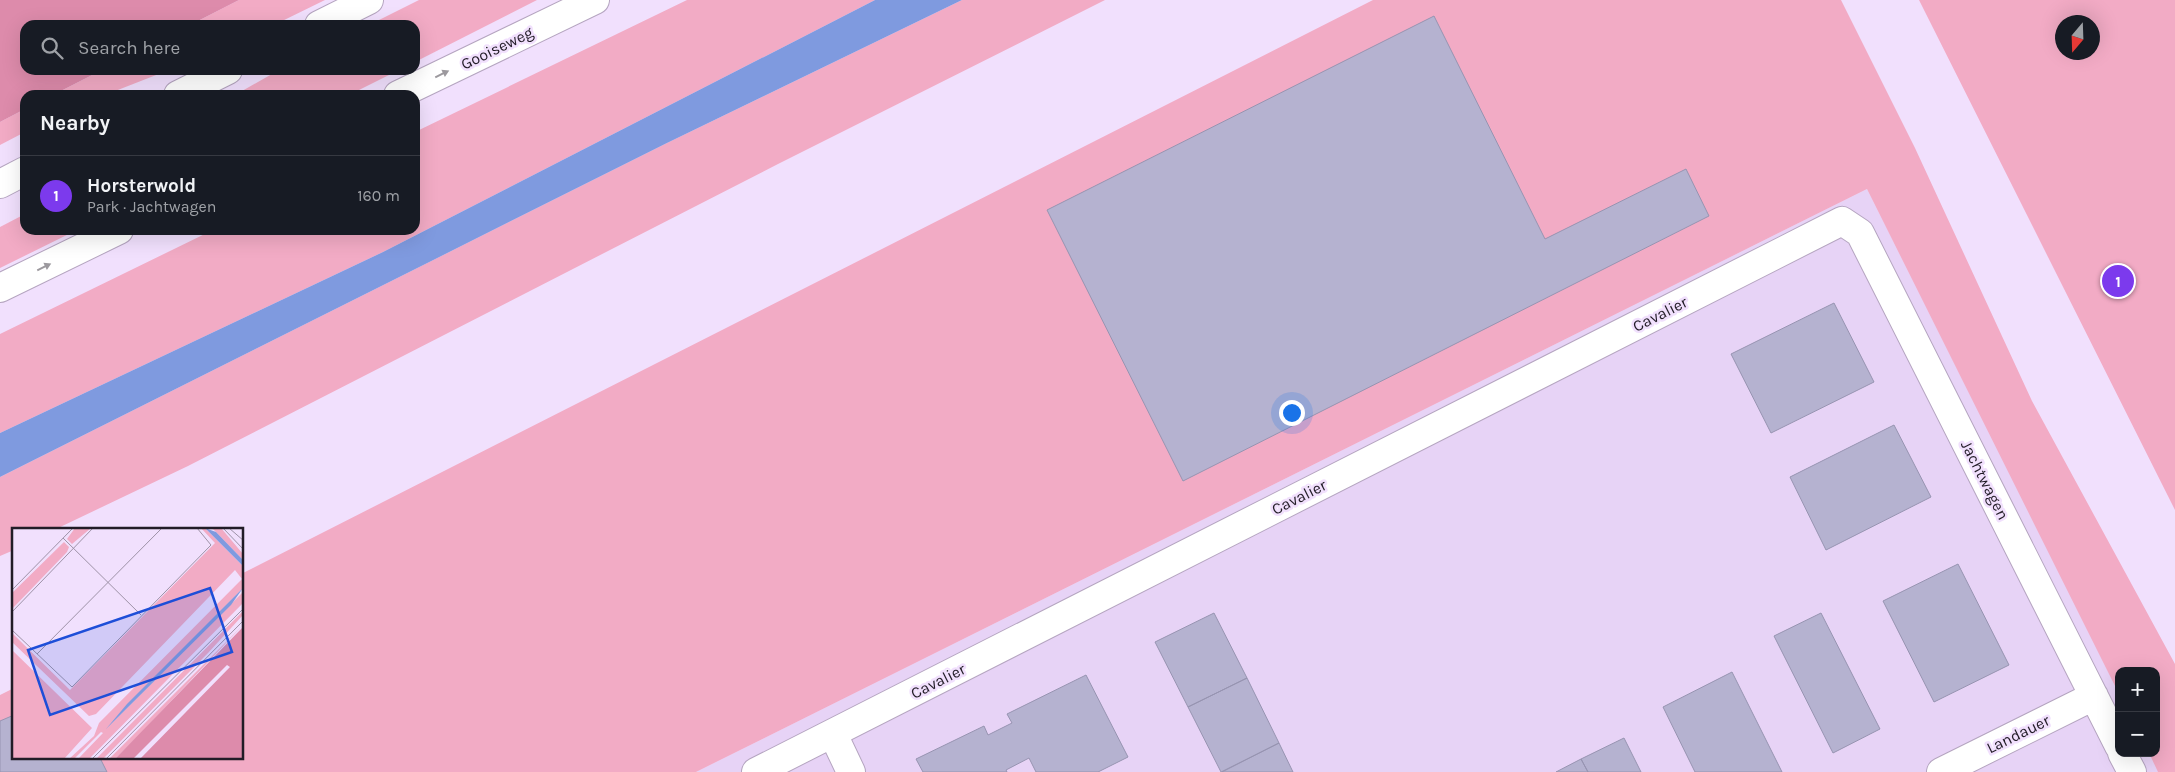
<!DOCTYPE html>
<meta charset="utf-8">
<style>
body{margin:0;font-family:Karla,sans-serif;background:#242831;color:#f1f3f6}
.controls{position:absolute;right:15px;bottom:15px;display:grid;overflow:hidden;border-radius:10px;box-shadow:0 5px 20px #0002}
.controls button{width:45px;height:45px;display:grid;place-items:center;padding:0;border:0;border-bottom:1px solid #363941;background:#171b24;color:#f1f3f6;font:25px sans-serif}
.compass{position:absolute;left:2055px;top:15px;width:45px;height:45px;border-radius:50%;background:#171b24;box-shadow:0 5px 20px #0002;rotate:199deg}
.you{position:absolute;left:1291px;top:412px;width:18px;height:18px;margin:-12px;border:4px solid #fff;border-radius:50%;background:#1a73e8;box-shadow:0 0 0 8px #1a73e833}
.badge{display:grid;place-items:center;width:32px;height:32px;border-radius:50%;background:#7c3aed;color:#fff;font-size:16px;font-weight:700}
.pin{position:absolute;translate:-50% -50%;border:2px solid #fff;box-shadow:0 1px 5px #0006}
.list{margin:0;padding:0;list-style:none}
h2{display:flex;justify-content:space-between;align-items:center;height:65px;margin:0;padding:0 20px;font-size:21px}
h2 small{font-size:16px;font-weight:400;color:#9ea1a6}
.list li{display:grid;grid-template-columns:32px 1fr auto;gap:15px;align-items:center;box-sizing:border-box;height:80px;padding:0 20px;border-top:1px solid #363941}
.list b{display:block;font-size:19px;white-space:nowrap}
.list p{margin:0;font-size:16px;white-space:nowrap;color:#9ea1a6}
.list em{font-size:16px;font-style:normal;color:#9ea1a6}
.icon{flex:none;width:28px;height:28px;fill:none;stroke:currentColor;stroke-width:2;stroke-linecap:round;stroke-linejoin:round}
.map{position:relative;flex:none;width:2175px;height:772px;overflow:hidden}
.search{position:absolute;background:#171b24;box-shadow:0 5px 20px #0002;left:20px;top:20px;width:400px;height:55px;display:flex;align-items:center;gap:12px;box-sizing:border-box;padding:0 18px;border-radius:15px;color:#9ea1a6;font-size:19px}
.panel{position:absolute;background:#171b24;box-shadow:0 5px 20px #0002;left:20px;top:90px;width:400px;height:145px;border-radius:15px}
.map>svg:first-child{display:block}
.built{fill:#e7d3f6}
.green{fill:#f2abc5;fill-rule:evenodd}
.forest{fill:#dd8bab}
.water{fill:#7f9adf}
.building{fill:#b5b2d0;stroke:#9794b1}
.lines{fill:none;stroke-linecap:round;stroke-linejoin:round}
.minor-casing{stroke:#b5a5c0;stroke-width:30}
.highway-casing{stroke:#b5a5c0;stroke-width:30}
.minor{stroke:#fff;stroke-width:28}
.highway{stroke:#fff;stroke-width:28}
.oneway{fill:#9c999e}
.labels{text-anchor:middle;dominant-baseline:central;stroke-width:5;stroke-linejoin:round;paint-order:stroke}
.street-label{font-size:16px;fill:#221c27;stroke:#f1e0fd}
.inset-road{fill:none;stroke:#9e92a7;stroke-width:1}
.view{fill:#1d4ed8;fill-opacity:0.15;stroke:#1d4ed8;stroke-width:2.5}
.inset-edge{fill:none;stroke:#221c27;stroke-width:2.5}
</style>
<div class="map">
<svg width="2175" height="772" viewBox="0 0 2175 772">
<rect width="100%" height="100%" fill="#f1e0fd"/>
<path class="built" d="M1867 189 2119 692V753H2149L2159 772H696Z"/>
<path class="green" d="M239 0H325L274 25H190Z
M419 0H537L415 62V25H369Z
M687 0H875L383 252 0 433V334L213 230H415V132Z
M962 0H1105L778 164 188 466 56 529 14 530V550L0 556V477L667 143Z
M1373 0H1841L1915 148 2032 401 2175 664V772H2158L2149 753H2156V671H2119V694L1867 189 696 772H0V695L14 688V758H242L243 573Z
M1919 0H2175V510ZM2092 22V52H2062V22Z
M102 70H169L105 95H53Z
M279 70H399L349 95H235Z
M25 109V132L0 145V122Z
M25 214V230H77L0 268V227Z"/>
<path class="forest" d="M0 0H239L190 25H25V70H102L53 95H25V109L0 122Z"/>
<path class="water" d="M875 0H962L667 143 0 477V433L383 252Z"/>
<path class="building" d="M1434 16 1545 239 1686 169 1709 216 1183 481 1047 210Z
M1834 303 1874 382 1771 433 1731 354Z
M1894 425 1931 497 1826 550 1790 477Z
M1958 564 2009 665 1934 702 1883 601Z
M1214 613 1247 678 1188 707 1155 642Z
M1821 613 1880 729 1833 753 1774 636Z
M1732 672 1782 772H1695L1663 707Z
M1086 675 1128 757 1098 772H1036L1029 758 1006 770 1007 772H923L916 759 984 726 988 735 1012 723 1007 714Z
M1247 678 1279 743 1221 772 1188 707Z
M14 715V758H100L107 772H0V721Z
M1624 738 1641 772H1588L1581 759Z
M1279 743 1293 772H1222Z
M1581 759 1588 772H1556Z"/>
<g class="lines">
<defs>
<path id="minor" d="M833 734 851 772
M2122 753 2132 772
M756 772 1842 221 1860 233 2119 746
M1941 772 2094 696"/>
<path id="highway" d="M319 25 369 0
M178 95 228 70
M398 95 595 0
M0 184 25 171
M0 288 119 230"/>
</defs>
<use href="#minor" class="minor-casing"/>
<use href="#highway" class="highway-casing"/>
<use href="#minor" class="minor"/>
<use href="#highway" class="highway"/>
</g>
<defs><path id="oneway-solid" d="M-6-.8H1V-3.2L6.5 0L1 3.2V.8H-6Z" transform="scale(1.25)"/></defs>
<g class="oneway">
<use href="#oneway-solid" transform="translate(442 74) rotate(-26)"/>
<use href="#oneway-solid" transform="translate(44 267) rotate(-26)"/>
</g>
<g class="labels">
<g class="street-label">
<text transform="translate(497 48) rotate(-26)">Gooiseweg</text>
<text transform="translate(1660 314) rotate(-27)">Cavalier</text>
<text transform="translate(1985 480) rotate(63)">Jachtwagen</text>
<text transform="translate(1299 497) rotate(-27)">Cavalier</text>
<text transform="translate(938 681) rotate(-27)">Cavalier</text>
<text transform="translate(2018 734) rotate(-26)">Landauer</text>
</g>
</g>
<g transform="translate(12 528)">
<rect width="231" height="231" fill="#f1e0fd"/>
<path d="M63 0H79L60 16 55 11ZM189 0H193L231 38V60L94 201 231 64V75L77 231H66L91 205 89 204 62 231H57L82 208 87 195 230 51 223 42 84 186 77 188 0 114V105L58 162 203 15ZM200 0H209L231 26V32ZM52 14 57 19 55 24 0 81V65ZM231 83V87L196 125 91 231H84ZM231 97 127 207 103 231H97ZM0 122 80 200 52 231H0Z" fill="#f2abc5"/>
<path d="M231 99V231H128L218 139 215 137 121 231H103Z" fill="#dd8bab"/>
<path d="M193 0 204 4 231 32V38ZM231 60 219 77 94 201 115 176Z" fill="#7f9adf"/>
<path class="inset-road" d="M211 0 232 22M217 0 232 13M51 10 129 87M0 62 61 0M0 84 81 0M0 102 60 159 199 17 185 0M25 126 150 0M80 231 232 80M94 231 232 92"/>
<path class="view" d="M198 60 220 124 38 187 16 122Z"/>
<rect width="231" height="231" class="inset-edge"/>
</g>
</svg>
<div class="controls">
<button>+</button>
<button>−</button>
</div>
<svg class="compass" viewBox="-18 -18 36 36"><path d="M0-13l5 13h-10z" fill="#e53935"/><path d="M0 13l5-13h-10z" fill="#9ea1a6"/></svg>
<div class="you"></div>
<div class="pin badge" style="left:2118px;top:281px">1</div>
<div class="search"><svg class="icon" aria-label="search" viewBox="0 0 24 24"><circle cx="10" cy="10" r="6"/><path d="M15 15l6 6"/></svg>Search here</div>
<section class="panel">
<h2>Nearby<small></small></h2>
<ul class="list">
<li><span class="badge">1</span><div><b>Horsterwold</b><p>Park · Jachtwagen</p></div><em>160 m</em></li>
</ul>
</section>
</div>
